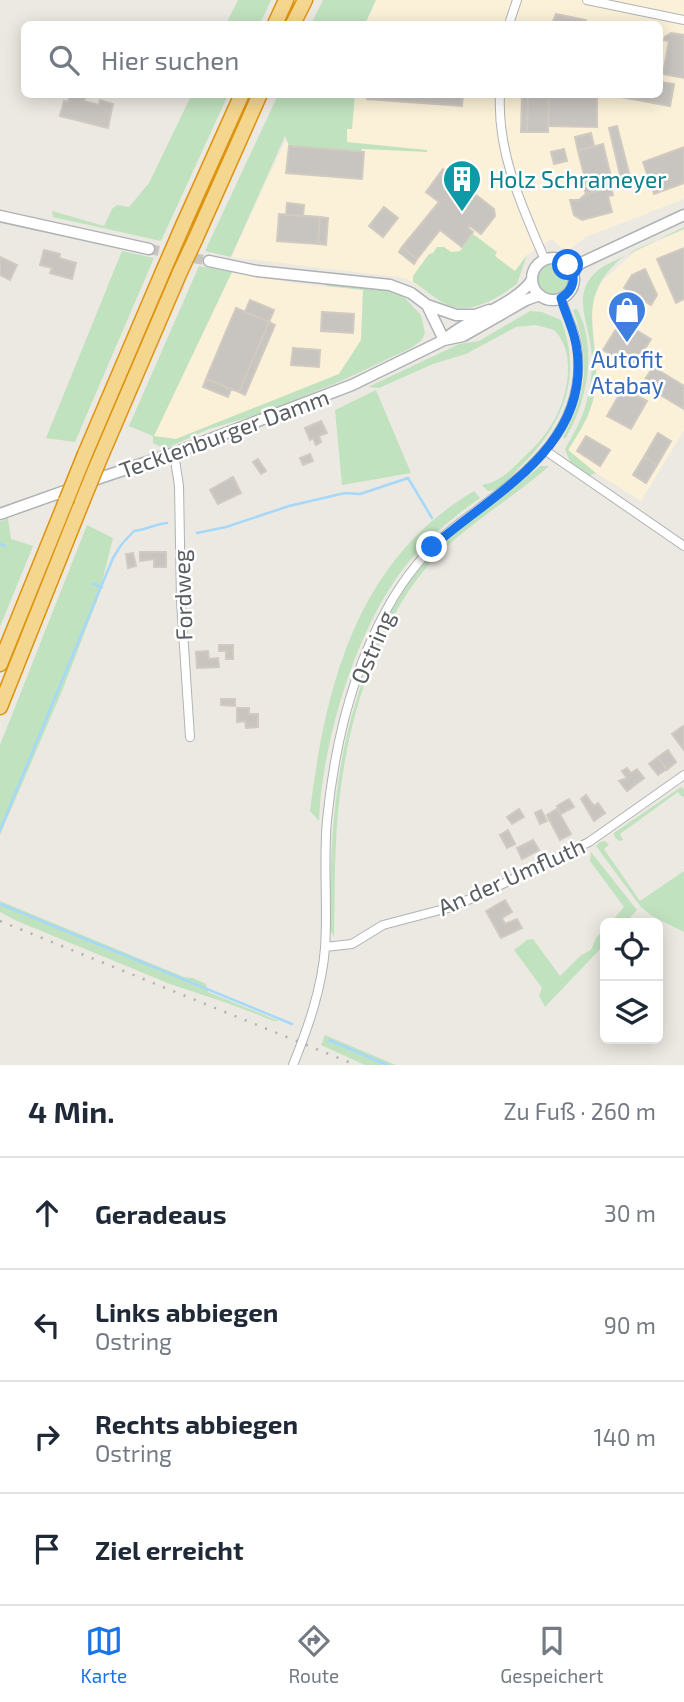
<!DOCTYPE html>
<html lang="de">
<meta charset="utf-8">
<style>
body{margin:0;font-family:"Exo 2",sans-serif;background:#f6f6f7;color:#1f2937}
.controls{position:absolute;right:21px;bottom:21px;display:grid;overflow:hidden;border-radius:10px;box-shadow:0 4px 18px #0003}
.controls button{width:63px;height:63px;display:grid;place-items:center;padding:0;border:0;border-bottom:2px solid #e0e1e3;background:#fff;color:#1f2937;font:35px sans-serif}
.stop{position:absolute;width:21px;height:21px;margin:-16px;border:5px solid #1a73e8;border-radius:50%;background:#fff}
.stop.end{background:#1a73e8;border-color:#fff;box-shadow:0 2px 7px #0008}
.list{margin:0;padding:0;list-style:none}
h2{display:flex;justify-content:space-between;align-items:center;height:91px;margin:0;padding:0 28px;font-size:30px}
h2 small{font-size:23px;font-weight:400;color:#747a83}
.list li{display:grid;grid-template-columns:46px 1fr auto;gap:21px;align-items:center;box-sizing:border-box;height:112px;padding:0 28px;border-top:2px solid #e0e1e3}
.list b{display:block;font-size:26px;white-space:nowrap}
.list p{margin:0;font-size:23px;white-space:nowrap;color:#747a83}
.list em{font-size:23px;font-style:normal;color:#747a83}
.icon{flex:none;width:38px;height:38px;fill:none;stroke:currentColor;stroke-width:2;stroke-linecap:round;stroke-linejoin:round}
.map{position:relative;flex:none;width:684px;height:1065px;overflow:hidden}
.search{position:absolute;background:#fff;box-shadow:0 4px 18px #0003;left:21px;right:21px;top:21px;height:77px;display:flex;align-items:center;gap:18px;box-sizing:border-box;padding:0 24px;border-radius:10px;color:#747a83;font-size:26px}
.sheet{height:539px;background:#fff}
nav{display:flex;justify-content:space-around;align-items:center;box-sizing:border-box;height:98px;border-top:2px solid #e0e1e3;background:#fff;font-size:19px;color:#747a83}
nav a{display:grid;justify-items:center;gap:4px}
nav .on{color:#1a73e8}
.map>svg:first-child{display:block}
.commercial{fill:#fbf1d8}
.green{fill:#c1e2bf}
.lines{fill:none;stroke-linecap:round;stroke-linejoin:round}
.stream{stroke:#a5d8f9;stroke-width:2.5}
.building{fill:#c8c4bf;stroke:#d0cac1;stroke-width:2}
.secondary-tunnel{stroke:#c8c6c2;stroke-width:10;stroke-dasharray:10 5;stroke-linecap:butt}
.street-casing{stroke:#afb3b6;stroke-width:10}
.secondary-casing{stroke:#aeb2b6;stroke-width:13}
.highway-casing{stroke:#de930f;stroke-width:17}
.street{stroke:#fff;stroke-width:8}
.secondary{stroke:#fff;stroke-width:10}
.highway{stroke:#f5d68f;stroke-width:14}
.rail{stroke:#b0b1b2;stroke-width:2.5;stroke-dasharray:2 9;stroke-linecap:butt}
.highway-bridge-casing{stroke:#de930f;stroke-width:17;stroke-linecap:butt}
.highway-bridge{stroke:#f5d68f;stroke-width:14}
.route{stroke:#1a73e8;stroke-width:9}
.labels{text-anchor:middle;dominant-baseline:central;stroke-width:5;stroke-linejoin:round;paint-order:stroke}
.culture-label{font-size:23px;fill:#0d838f;stroke:#fff;text-anchor:start}
.shop-label{font-size:23px;fill:#366cbe;stroke:#fff}
.street-label{font-size:23px;fill:#5a5e62;stroke:#fff}
</style>
<div class="map">
<svg width="684" height="1065" viewBox="0 0 684 1065">
<rect width="100%" height="100%" fill="#ece9e2"/>
<path class="commercial" d="M350 0H684V199L586 237 569 250 562 248 552 239 527 255 517 284 485 302 472 307 451 306 405 278 231 257 307 95 660 94V24H339Z
M684 229V430L641 501 596 473 568 450 588 417 596 364 591 303 603 280 636 251Z
M232 272 292 283 363 290 361 340 339 374 176 439 153 436Z"/>
<path class="green" d="M238 0H271L260 24H226Z
M323 0H376L365 24H311Z
M192 94 228 95 161 241 53 217 52 211 104 226 112 209 117 205 129 207 149 183Z
M278 95H355L352 129H347V142L427 150V152L362 149 360 152 289 146 285 136 231 257 205 251Z
M684 227V229C663 239 633 247 616 263 577 300 598 336 596 381 595 407 582 429 568 450L596 473 589 476 571 464 565 449C583 418 589 404 592 367 595 328 563 292 604 266Z
M473 234 497 252 495 256 515 271 527 255 517 284C499 297 473 314 450 306 437 301 425 289 413 282V276L429 254 433 253 437 247H444L451 252 460 251Z
M122 251 154 258 75 442 46 438Z
M538 279a15 15 0 1 1 30 0a15 15 0 1 1-30 0Z
M199 266 232 272 154 436 176 439 339 374 361 340 363 290 326 286 327 283 383 288 403 296 421 315 425 333 422 340 411 348 341 381 266 412 209 429 165 449 153 443V436L129 426Z
M577 309C598 347 587 404 565 439L563 437C588 392 590 357 573 310Z
M530 311 542 312 561 320C584 379 561 428 518 469 510 478 500 491 488 491L482 485C499 482 510 471 522 459 534 448 545 436 553 422 568 397 577 352 554 330L536 325 516 327 466 354 433 364 379 388 368 387 459 344 479 341Z
M376 390 411 473 342 485 335 410Z
M540 466H549C512 499 467 524 433 560 379 618 349 716 340 794 334 841 335 889 334 937L330 929C330 835 334 758 367 668 380 633 395 598 419 570 453 529 500 500 540 466Z
M474 491 480 498C456 515 431 535 412 558 358 620 322 740 319 821L310 811C326 685 356 561 474 491Z
M8 518 11 539 33 546 0 627V522Z
M87 525 113 538 98 598 62 691 0 835V745Z
M681 787 684 789V796L682 797 678 792 620 834 623 840 620 841 615 838 614 833Z
M605 841 609 845 604 849 640 901 684 871V932L652 916 641 907 596 846 600 842Z
M591 852 637 910 625 923H610L624 907 590 861Z
M0 901 184 977 193 978 206 984 208 992 279 1021H274L227 1003 170 984 17 921 0 912Z
M605 928V944L545 1007 539 996 542 988 514 950 527 940 533 939 560 976 581 955 591 950 596 938Z
M325 1035 396 1065H365L321 1045Z"/>
<g class="lines">
<path class="stream" d="M197 533 226 527 289 506 345 493 360 494 408 478 432 518
M0 544 5 546
M93 584 102 587
M0 830 113 558 121 545 134 531C146 530 155 524 167 523
M0 904 292 1024
M329 1040 387 1065"/>
</g>
<path class="building" d="M556 14 586 20 587 24H552Z
M671 33 684 35V78L663 74 669 41 664 40 665 37Z
M660 82 674 84 670 106 621 97 622 94H660Z
M70 94H86L84 101 99 105 100 100 113 104 108 128 60 116 64 101 68 102Z
M368 94H463L462 106 367 99Z
M522 94H528L527 132H521Z
M528 94H549L548 132H527Z
M549 94H597V127L548 126Z
M617 126 630 177 621 179 609 128Z
M591 133 594 146 578 151 575 137Z
M603 144 612 181 609 182 611 188 586 194 584 188 587 187 578 151Z
M289 146 364 152 362 179 286 173Z
M684 147V183L654 194 643 162Z
M564 149 567 161 554 164 551 152Z
M443 169 494 209 495 216 481 234 470 226 468 228 473 232 462 247 440 230 417 259 402 247 439 202 426 192Z
M611 188 613 195 608 196 612 212 582 220 574 215 570 200H579L586 194Z
M287 203 304 205 303 216 286 215Z
M384 207 398 218 383 237 369 226Z
M279 214 320 217 318 244 277 241Z
M320 217 328 218 326 245 318 244Z
M402 247 417 259 414 264 399 252Z
M684 248V299L676 303 657 259Z
M44 250 60 254 59 258 76 263 72 279 50 273 52 268 40 265Z
M0 257 17 265 10 280 0 275Z
M645 269 657 295 651 305 624 288 632 275Z
M250 300 274 310 269 322 245 312Z
M236 308 269 322 239 392 206 379Z
M322 312 354 314 353 333 321 331Z
M621 321 651 339 633 368 603 350Z
M269 322 275 325 245 395 239 392Z
M293 348 320 350 319 367 291 365Z
M653 367 684 386V409L642 384Z
M206 379 231 389 228 397 203 387Z
M623 388 647 401 631 429 607 416Z
M321 421 327 433 319 436 321 442 316 445 313 438 310 440 305 428Z
M658 433 671 441 657 465 644 457Z
M586 436 610 450 600 466 577 451Z
M310 454 313 461 303 465 300 458Z
M644 457 657 465 646 483 633 475Z
M258 459 266 471 261 474 253 462Z
M233 477 241 493 218 504 210 490Z
M140 552H166V567H154V559L140 561Z
M133 553 136 566 128 568 126 554Z
M219 645H233V659H226V651H219Z
M208 651 209 659 218 658 219 667 197 668 196 652Z
M221 699H235V706L221 705Z
M237 708H249V714H258V727L246 728 245 721 237 722Z
M683 726 684 727V750L672 734Z
M668 750 676 762 667 770 658 757Z
M658 757 667 769 658 775 649 764Z
M627 768 631 773 637 769 644 778 627 791 619 781 627 778 622 771Z
M586 795 594 806 598 803 605 813 594 821 581 799Z
M569 799 574 807 561 814 557 806Z
M519 809 524 817 512 824 507 817Z
M557 809 571 834 560 840 547 815Z
M541 810 547 821 540 824 535 813Z
M508 830 515 844 507 848 500 835Z
M533 840 539 850 522 859 517 848Z
M505 900 512 912 502 918 505 924 517 919 522 928 501 938 486 911Z"/>
<g class="lines">
<path class="secondary-tunnel" d="M149 249 209 261"/>
<defs>
<path id="street" d="M587 0 684 20
M509 24 517 0
M500 94C497 153 522 207 545 260
M546 451 684 546
M174 453 179 486 181 601 190 737
M325 947 352 944 383 925 448 908 480 895 589 842 684 775
M293 1065C308 1028 322 988 325 948 328 906 323 863 327 820 334 749 352 671 388 607 404 578 425 552 451 530 510 483 584 442 578 354 577 334 567 317 561 298"/>
<path id="secondary" d="M0 216 149 249
M532 279a21 21 0 1 1 42 0a21 21 0 1 1-42 0Z
M209 261 257 271 390 285 411 293 427 305 456 315H475L489 310
M572 270 581 263 684 215
M427 305 444 340
M445 339C470 317 515 305 532 280
M88 482 174 453 352 385 444 340 463 336 526 300 540 295
M0 514 73 488"/>
<path id="highway" d="M275 24 286 0
M293 24 305 0
M184 223 242 94
M195 240 260 94
M85 454 161 276
M98 463 180 272
M0 664 66 501
M0 707 82 502"/>
</defs>
<use href="#street" class="street-casing"/>
<use href="#secondary" class="secondary-casing"/>
<use href="#highway" class="highway-casing"/>
<use href="#street" class="street"/>
<use href="#secondary" class="secondary"/>
<use href="#highway" class="highway"/>
<path class="rail" d="M0 921 356 1065"/>
<defs>
<path id="highway-bridge" d="M180 272 195 240
M161 276 184 223
M66 501 85 454
M82 502 98 463"/>
</defs>
<use href="#highway-bridge" class="highway-bridge-casing"/>
<use href="#highway-bridge" class="highway-bridge"/>
</g>
<g class="lines">
<path class="route" d="M432 547C493 493 590 447 577 350 575 331 566 316 561 298 574 290 577 277 568 265"/>
</g>
<defs>
<symbol id="building-pin" viewBox="-11 -11 22 30"><path d="M0 17L-7.5 6A9.5 9.5 0 1 1 7.5 6Z" fill="#0f9aa8" stroke="#fff"/><path d="M-4-6H4V6H1V3H-1V6H-4ZM-2.5-4.3h1.7v1.8h-1.7ZM.8-4.3h1.7v1.8H.8ZM-2.5-1h1.7V.8h-1.7ZM.8-1h1.7V.8H.8Z" fill="#fff"/></symbol>
<symbol id="shop-pin" viewBox="-11 -11 22 30"><path d="M0 17L-7.5 6A9.5 9.5 0 1 1 7.5 6Z" fill="#3f7fe0" stroke="#fff"/><path d="M-5-2.5h2.3a2.7 3.5 0 0 1 5.4 0H5L5.5 6h-11ZM-1.5-2.5h3a1.5 2.3 0 0 0-3 0Z" fill="#fff"/></symbol>
</defs>
<g fill-rule="evenodd">
<use href="#building-pin" x="440" y="157" width="44" height="60"/>
<use href="#shop-pin" x="605" y="288" width="44" height="60"/>
</g>
<g class="labels">
<g class="culture-label">
<text x="489" y="179">Holz Schrameyer</text>
</g>
<g class="shop-label">
<text x="627" y="359">Autofit<tspan x="627" dy="26">Atabay</tspan></text>
</g>
<g class="street-label">
<text transform="translate(224 433) rotate(-20)">Tecklenburger Damm</text>
<text transform="translate(182 595) rotate(-92)">Fordweg</text>
<text transform="translate(372 647) rotate(-67)">Ostring</text>
<text transform="translate(511 876) rotate(-24)">An der Umfluth</text>
</g>
</g>
</svg>
<div class="controls">
<button><svg class="icon" aria-label="locate" viewBox="0 0 24 24"><circle cx="12" cy="12" r="6"/><path d="M12 2v4M12 18v4M2 12h4M18 12h4"/></svg></button>
<button><svg class="icon" aria-label="layers" viewBox="0 0 24 24"><path d="M12 4l9 5-9 5-9-5zM3 14l9 5 9-5"/></svg></button>
</div>
<div class="stop" style="left:568px;top:265px"></div>
<div class="stop end" style="left:432px;top:547px"></div>
<div class="search"><svg class="icon" aria-label="search" viewBox="0 0 24 24"><circle cx="10" cy="10" r="6"/><path d="M15 15l6 6"/></svg>Hier suchen</div>
</div>
<section class="sheet">
<h2>4 Min.<small>Zu Fuß · 260 m</small></h2>
<ul class="list">
<li><svg class="icon" aria-label="ahead" viewBox="0 0 24 24"><path d="M12 20V5M6 11l6-6 6 6"/></svg><div><b>Geradeaus</b></div><em>30 m</em></li>
<li><svg class="icon" aria-label="left" viewBox="0 0 24 24"><path d="M17 20v-9H6M10 6l-5 5 5 5"/></svg><div><b>Links abbiegen</b><p>Ostring</p></div><em>90 m</em></li>
<li><svg class="icon" aria-label="right" viewBox="0 0 24 24"><path d="M7 20v-9h11M14 6l5 5-5 5"/></svg><div><b>Rechts abbiegen</b><p>Ostring</p></div><em>140 m</em></li>
<li><svg class="icon" aria-label="arrive" viewBox="0 0 24 24"><path d="M6 21V4h12l-3 4 3 4H6"/></svg><div><b>Ziel erreicht</b></div></li>
</ul>
</section>
<nav>
<a class="on"><svg class="icon" aria-label="map" viewBox="0 0 24 24"><path d="M3 6l6-2 6 2 6-2v14l-6 2-6-2-6 2zM9 4v14M15 6v14"/></svg>Karte</a>
<a><svg class="icon" aria-label="directions" viewBox="0 0 24 24"><path d="M12 3l9 9-9 9-9-9zM9 14v-3h6M13 9l2 2-2 2"/></svg>Route</a>
<a><svg class="icon" aria-label="saved" viewBox="0 0 24 24"><path d="M7 4h10v16l-5-4-5 4z"/></svg>Gespeichert</a>
</nav>
